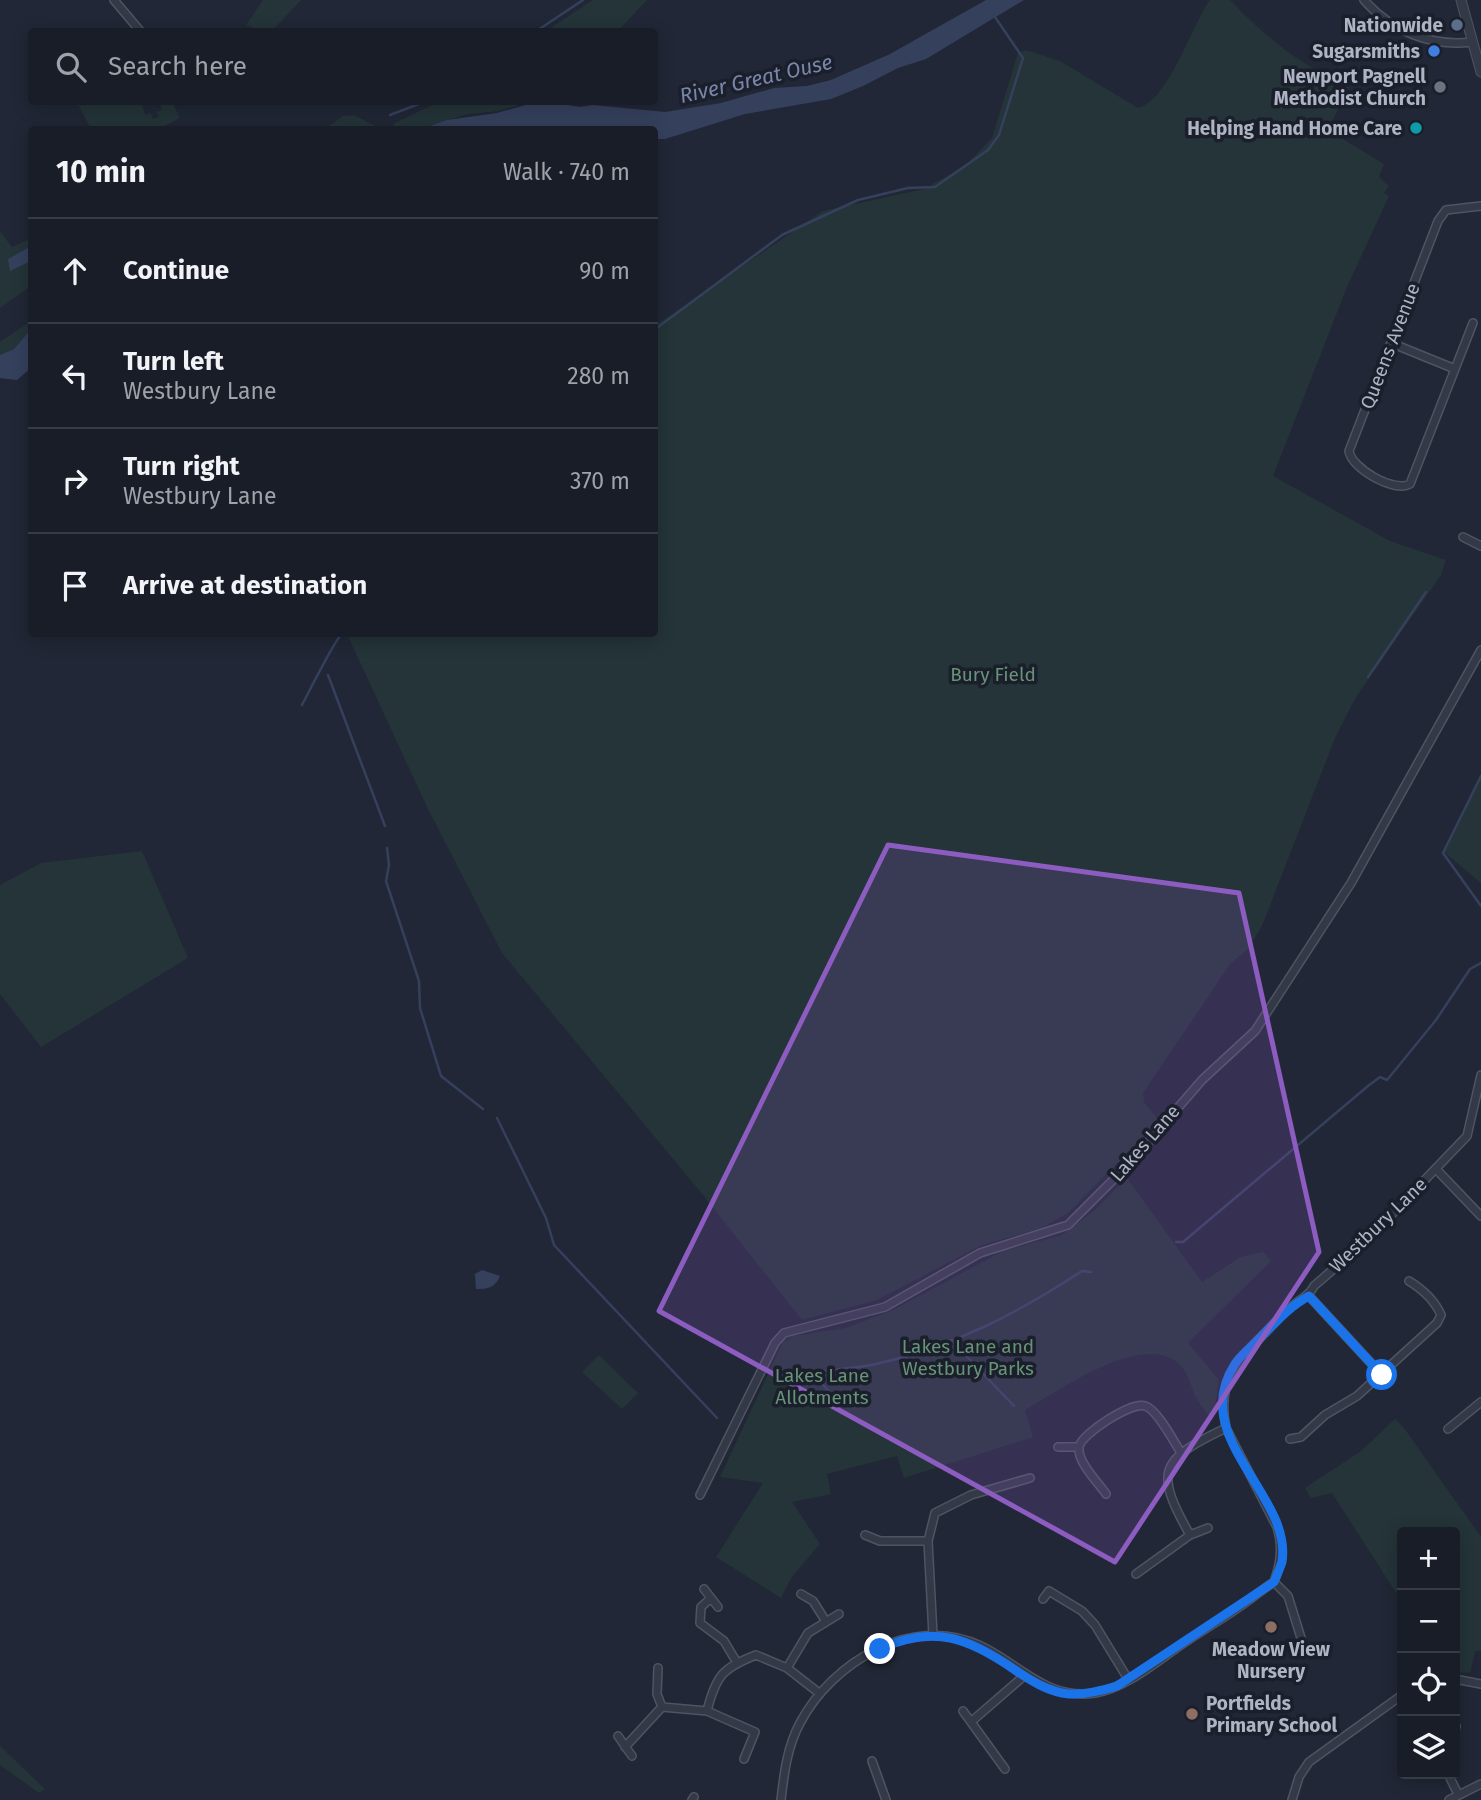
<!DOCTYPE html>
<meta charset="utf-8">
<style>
body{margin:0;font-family:"Fira Sans",sans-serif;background:#262a34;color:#f1f3f6}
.controls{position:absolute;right:21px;bottom:21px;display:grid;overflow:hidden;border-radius:7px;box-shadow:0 4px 18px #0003}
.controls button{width:63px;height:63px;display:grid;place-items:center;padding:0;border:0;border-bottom:2px solid #373b45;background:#191d28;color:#f1f3f6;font:35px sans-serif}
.stop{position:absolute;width:21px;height:21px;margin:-16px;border:5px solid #1a73e8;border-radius:50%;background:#fff}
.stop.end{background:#1a73e8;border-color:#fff;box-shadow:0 2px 7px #0008}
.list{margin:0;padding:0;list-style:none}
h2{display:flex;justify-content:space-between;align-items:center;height:91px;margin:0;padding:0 28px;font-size:30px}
h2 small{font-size:23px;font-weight:400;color:#9fa2a8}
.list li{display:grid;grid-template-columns:46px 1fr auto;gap:21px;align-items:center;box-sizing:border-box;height:105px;padding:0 28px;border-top:2px solid #373b45}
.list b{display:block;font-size:26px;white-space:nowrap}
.list p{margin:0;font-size:23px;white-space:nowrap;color:#9fa2a8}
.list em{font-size:23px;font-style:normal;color:#9fa2a8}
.icon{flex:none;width:38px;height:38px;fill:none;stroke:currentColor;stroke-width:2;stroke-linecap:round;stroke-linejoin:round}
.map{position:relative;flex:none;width:1481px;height:1800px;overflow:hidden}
.search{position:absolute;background:#191d28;box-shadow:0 4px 18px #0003;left:28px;top:28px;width:630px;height:77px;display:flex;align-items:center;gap:18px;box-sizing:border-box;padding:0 24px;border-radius:7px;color:#9fa2a8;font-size:26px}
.panel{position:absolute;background:#191d28;box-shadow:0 4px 18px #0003;left:28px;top:126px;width:630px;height:511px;border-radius:7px}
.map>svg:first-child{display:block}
.green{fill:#243438}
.water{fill:#35405d}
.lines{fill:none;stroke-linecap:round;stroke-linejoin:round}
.stream{stroke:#35405d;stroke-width:2.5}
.minor-casing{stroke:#4f5462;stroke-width:10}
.tertiary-casing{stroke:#4f5462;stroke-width:11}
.minor{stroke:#343947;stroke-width:7}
.tertiary{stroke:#343947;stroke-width:9}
.route{stroke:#1a73e8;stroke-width:9}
.marked{fill:#8d5cc1;fill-opacity:0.2;stroke:#8d5cc1;stroke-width:5;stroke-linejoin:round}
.service-dot{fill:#5c6f8a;stroke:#1a1f2b;stroke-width:2.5}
.shop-dot{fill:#3f7fe0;stroke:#1a1f2b;stroke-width:2.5}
.worship-dot{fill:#6b7280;stroke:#1a1f2b;stroke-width:2.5}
.culture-dot{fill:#0f9aa8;stroke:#1a1f2b;stroke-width:2.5}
.education-dot{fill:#8d6e63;stroke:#1a1f2b;stroke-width:2.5}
.labels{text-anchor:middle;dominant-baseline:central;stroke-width:7;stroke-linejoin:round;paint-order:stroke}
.poi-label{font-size:19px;font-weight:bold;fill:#afb4c4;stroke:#1a1f2b;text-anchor:end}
.street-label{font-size:19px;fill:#afb4c4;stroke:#1a1f2b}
.park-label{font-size:19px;fill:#689378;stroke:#1a1f2b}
.water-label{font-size:21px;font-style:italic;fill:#7886aa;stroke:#1a1f2b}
</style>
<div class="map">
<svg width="1481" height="1800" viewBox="0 0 1481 1800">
<rect width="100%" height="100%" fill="#212736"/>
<path class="green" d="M263 0H301L272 31H261L246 25Z
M593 0H647L618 31H546Z
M1210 0H1230C1269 40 1298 63 1349 87L1328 130 1384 164 1379 177 1389 186 1384 193 1389 196 1347 287 1273 476 1390 541 1446 560 1441 575 1356 697 1335 738 1262 926 1248 949 1230 964 1143 1093 1144 1102 1159 1121 1069 1212 1042 1228 982 1245 877 1300 802 1320 699 1190 502 953 428 809 347 634H654L655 326 823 211 924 189 965 166 992 138 1018 53 1026 50 1060 61 1138 108C1169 100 1191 26 1210 0Z
M77 102H141L145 115 151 113 153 119 159 117 157 112 162 110 159 102H172L180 118 158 129H91Z
M439 102H531L498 111 468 114 418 129H396L393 124Z
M354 115 381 129H325L343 116Z
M0 231 12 247 32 238 31 286 0 308Z
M31 321V329L14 349 0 355V342Z
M1481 774V883L1444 852Z
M142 851 188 958 41 1047 0 994V885L41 863Z
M1127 1178 1202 1282 1241 1257 1263 1252 1271 1261 1188 1343 1219 1380 1213 1421C1208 1414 1201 1407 1197 1399 1191 1389 1189 1371 1177 1362 1139 1333 1060 1390 1025 1410L1033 1437 904 1478 897 1456 827 1474 831 1494 792 1502 820 1544 792 1577 781 1598 716 1557 763 1483 720 1477 783 1342 793 1336 846 1328 893 1310 1003 1251 1062 1235 1095 1210Z
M599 1355 638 1393 622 1409 582 1372Z
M1395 1419 1404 1428 1481 1537V1650L1475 1652 1470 1673 1455 1672V1532H1402V1602L1332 1493 1311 1498 1305 1488 1361 1451Z
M0 1746 45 1789 39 1793 0 1765Z"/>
<path class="water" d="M986 0H1024L926 59 898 68 863 86 831 99 745 114 665 139H655L654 130 421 129 447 120 497 113 529 104 550 102 580 107 593 105 665 112 721 103 774 88 807 86 831 80 890 54Z
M31 246V261L10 271 8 259Z
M31 329V368L17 380 0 378V355L14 349Z
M482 1270 500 1276C495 1288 488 1289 476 1289L475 1274Z"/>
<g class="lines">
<path class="stream" d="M535 32 583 0
M390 115 424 102
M654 330 782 235 858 200 908 188 935 187 988 150 999 135 1023 58 995 17
M328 675 385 826
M1368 677 1426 592
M302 705C309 692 335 639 342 634
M1481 776 1443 853 1481 906
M387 848 389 865 386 881 419 981 420 1008 441 1076 483 1109
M497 1118 546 1218 554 1245 717 1418
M1176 1242H1183L1368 1086 1380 1077 1387 1080 1436 1020 1470 969 1481 963
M951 1340 1014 1406
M811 1371 832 1395
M774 1376C808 1371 843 1371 876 1364 951 1348 1018 1313 1082 1271L1091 1272"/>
<defs>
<path id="minor" d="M114 0 141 32
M1364 0C1391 31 1431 47 1472 42
M1473 323 1410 484C1394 493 1351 468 1349 451L1438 221 1446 210 1481 206
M1391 343 1455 369
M1463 537 1481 546
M1436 1169 1481 1216
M1309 1296 1382 1375
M1448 1429 1481 1402
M1290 1439 1301 1437 1325 1415 1357 1396 1437 1323 1441 1315C1435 1301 1422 1289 1409 1281
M1058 1447H1079
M1106 1494C1098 1482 1077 1462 1079 1447 1081 1434 1132 1401 1145 1406 1157 1409 1174 1442 1181 1453
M700 1495 775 1343 784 1333 885 1307 980 1253 1068 1225 1131 1162 1202 1080 1255 1031 1351 883 1481 650
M865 1535 880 1541H928
M1190 1535C1154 1471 1159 1460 1226 1428
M1136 1574 1190 1535 1208 1528
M1274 1582 1288 1596 1306 1654
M704 1589 718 1607
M801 1594 813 1601 825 1620
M711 1598 701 1607 700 1623 724 1641 736 1661
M1043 1599 1049 1591 1082 1611 1095 1625 1128 1679
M933 1635 928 1541 935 1513 971 1495 1030 1478
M658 1668 657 1694 662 1707
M787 1668 808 1633 839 1614
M1455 1679 1481 1684
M662 1707 707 1711 755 1732 744 1759
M707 1711C716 1675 723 1668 756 1655L787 1668 819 1693
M963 1711 1005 1769
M972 1721 1024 1676
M1455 1730 1456 1726
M618 1736 632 1756
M625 1747 662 1707
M872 1761 886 1800
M1448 1774 1458 1794
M692 1800 694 1797
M781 1800C784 1774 787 1747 800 1723 832 1662 913 1613 981 1646 1022 1666 1046 1700 1095 1693 1125 1688 1154 1664 1178 1647 1196 1634 1217 1622 1236 1609 1249 1601 1261 1590 1274 1582 1281 1562 1283 1547 1277 1527L1226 1428C1217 1383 1234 1364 1264 1334 1274 1324 1284 1312 1295 1304 1303 1297 1309 1296 1314 1286L1367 1240 1467 1136 1481 1075
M1292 1800 1299 1777 1309 1762 1402 1695
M1449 1800 1481 1784"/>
<path id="tertiary" d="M1461 0 1481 72"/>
</defs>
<use href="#minor" class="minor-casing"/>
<use href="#tertiary" class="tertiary-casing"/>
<use href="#minor" class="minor"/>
<use href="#tertiary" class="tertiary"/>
</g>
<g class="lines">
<path class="route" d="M880 1649C934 1624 969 1638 1015 1670 1031 1681 1049 1692 1069 1694 1086 1695 1101 1691 1117 1686L1274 1582C1277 1575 1280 1568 1282 1562 1293 1495 1187 1438 1235 1364 1240 1356 1250 1348 1257 1341 1273 1325 1288 1307 1309 1296L1382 1375"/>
</g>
<path class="marked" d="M888 845 1239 893 1319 1252 1115 1562 659 1311Z"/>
<circle class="service-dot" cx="1457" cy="25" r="7"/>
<circle class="shop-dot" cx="1434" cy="51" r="7"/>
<circle class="worship-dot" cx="1440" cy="87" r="7"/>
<circle class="culture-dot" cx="1416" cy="128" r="7"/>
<g class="education-dot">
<circle cx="1271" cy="1627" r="7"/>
<circle cx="1192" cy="1714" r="7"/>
</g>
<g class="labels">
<g class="poi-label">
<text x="1443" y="25">Nationwide</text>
<text x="1420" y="51">Sugarsmiths</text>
<text x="1426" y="76">Newport Pagnell<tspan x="1426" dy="22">Methodist Church</tspan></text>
<text x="1402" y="128">Helping Hand Home Care</text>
<text x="1271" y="1649" text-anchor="middle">Meadow View<tspan x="1271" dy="22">Nursery</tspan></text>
<text x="1206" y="1703" text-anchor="start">Portfields<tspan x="1206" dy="22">Primary School</tspan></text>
</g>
<g class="street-label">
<text transform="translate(1390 346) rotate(-69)">Queens Avenue</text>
<text transform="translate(1145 1143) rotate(-49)">Lakes Lane</text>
<text transform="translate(1378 1225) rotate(-44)">Westbury Lane</text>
</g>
<g class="park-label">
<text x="993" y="674">Bury Field</text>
<text x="968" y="1346">Lakes Lane and<tspan x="968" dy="22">Westbury Parks</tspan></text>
<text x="822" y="1375">Lakes Lane<tspan x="822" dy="22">Allotments</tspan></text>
</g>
<g class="water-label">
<text transform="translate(756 79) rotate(-13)">River Great Ouse</text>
</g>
</g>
</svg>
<div class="controls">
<button>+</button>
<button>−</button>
<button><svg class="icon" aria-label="locate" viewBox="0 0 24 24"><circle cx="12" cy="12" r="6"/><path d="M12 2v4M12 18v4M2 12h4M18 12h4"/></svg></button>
<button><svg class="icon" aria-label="layers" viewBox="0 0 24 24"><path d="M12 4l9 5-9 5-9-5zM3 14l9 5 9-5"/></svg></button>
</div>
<div class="stop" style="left:1382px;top:1375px"></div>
<div class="stop end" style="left:880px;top:1649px"></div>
<div class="search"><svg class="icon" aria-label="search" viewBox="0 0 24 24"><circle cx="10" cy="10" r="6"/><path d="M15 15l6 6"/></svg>Search here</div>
<section class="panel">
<h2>10 min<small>Walk · 740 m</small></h2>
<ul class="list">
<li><svg class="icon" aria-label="ahead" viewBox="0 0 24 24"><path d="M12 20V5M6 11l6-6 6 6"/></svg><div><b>Continue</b></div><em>90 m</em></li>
<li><svg class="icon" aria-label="left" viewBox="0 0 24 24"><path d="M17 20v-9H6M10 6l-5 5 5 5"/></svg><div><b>Turn left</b><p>Westbury Lane</p></div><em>280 m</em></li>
<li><svg class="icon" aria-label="right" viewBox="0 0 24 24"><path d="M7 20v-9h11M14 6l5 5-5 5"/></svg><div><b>Turn right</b><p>Westbury Lane</p></div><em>370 m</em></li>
<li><svg class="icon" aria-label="arrive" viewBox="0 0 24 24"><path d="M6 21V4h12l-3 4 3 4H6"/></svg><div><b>Arrive at destination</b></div></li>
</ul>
</section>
</div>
